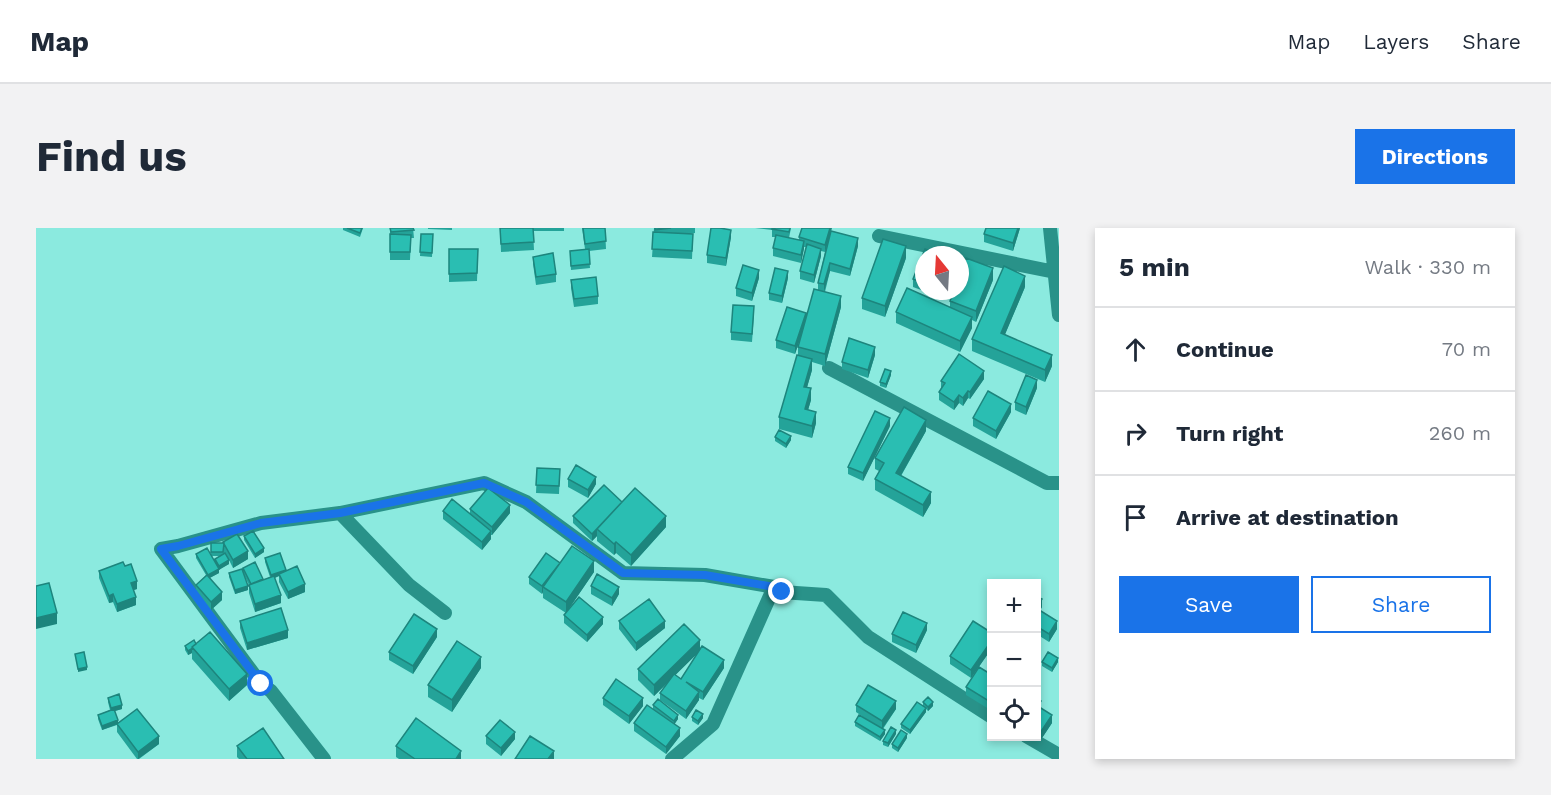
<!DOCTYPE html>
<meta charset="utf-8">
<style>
body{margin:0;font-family:"Work Sans",sans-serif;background:#f2f2f3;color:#1f2937}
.controls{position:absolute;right:18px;bottom:18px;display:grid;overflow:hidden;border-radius:0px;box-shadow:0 3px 9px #0003}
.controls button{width:54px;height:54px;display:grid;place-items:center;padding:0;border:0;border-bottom:2px solid #e0e1e3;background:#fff;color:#1f2937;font:30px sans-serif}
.compass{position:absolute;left:879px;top:18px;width:54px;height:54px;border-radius:50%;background:#fff;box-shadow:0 3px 9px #0003;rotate:342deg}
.stop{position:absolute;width:18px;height:18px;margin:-14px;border:4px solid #1a73e8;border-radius:50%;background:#fff}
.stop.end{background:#1a73e8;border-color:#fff;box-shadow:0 2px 6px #0008}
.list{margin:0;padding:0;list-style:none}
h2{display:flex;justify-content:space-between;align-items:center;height:78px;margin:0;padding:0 24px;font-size:26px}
h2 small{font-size:20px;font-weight:400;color:#747a83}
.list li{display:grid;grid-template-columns:39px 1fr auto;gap:18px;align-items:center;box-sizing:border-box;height:84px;padding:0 24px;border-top:2px solid #e0e1e3}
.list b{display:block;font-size:22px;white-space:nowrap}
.list em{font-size:20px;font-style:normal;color:#747a83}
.actions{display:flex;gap:12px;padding:18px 24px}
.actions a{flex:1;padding:14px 0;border:2px solid #1a73e8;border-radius:0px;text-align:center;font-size:21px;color:#1a73e8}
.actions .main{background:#1a73e8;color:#fff}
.icon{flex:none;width:33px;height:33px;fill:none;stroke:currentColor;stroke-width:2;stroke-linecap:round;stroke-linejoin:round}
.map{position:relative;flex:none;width:1023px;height:531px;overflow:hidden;border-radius:0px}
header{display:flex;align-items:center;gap:36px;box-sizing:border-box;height:84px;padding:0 30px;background:#fff;border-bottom:2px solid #e0e1e3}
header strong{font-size:28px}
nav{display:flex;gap:33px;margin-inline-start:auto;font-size:21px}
.intro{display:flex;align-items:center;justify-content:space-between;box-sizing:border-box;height:144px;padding:0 36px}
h1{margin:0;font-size:42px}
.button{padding:15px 27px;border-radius:0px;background:#1a73e8;color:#fff;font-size:21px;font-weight:700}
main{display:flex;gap:36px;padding:0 36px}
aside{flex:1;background:#fff;border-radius:0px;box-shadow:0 3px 9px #0003}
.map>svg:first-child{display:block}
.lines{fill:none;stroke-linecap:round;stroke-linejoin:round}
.street{stroke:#299289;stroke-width:14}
.wall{fill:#24a399;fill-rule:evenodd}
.shaded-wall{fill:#1d857d}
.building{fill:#2abeb2;stroke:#1d857d;stroke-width:1.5}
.route{stroke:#1a73e8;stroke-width:8}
</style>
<header>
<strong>Map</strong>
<nav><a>Map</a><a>Layers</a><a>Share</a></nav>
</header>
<div class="intro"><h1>Find us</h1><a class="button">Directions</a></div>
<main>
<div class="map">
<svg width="1023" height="531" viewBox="0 0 1023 531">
<rect width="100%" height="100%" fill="#8beadf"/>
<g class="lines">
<path class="street" d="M1014 0 1023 87
M843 8 1019 44
M793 140 1011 255H1023
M304 285 373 357 409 385
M990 508 1023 527
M288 531 235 463 225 456 125 321 142 318 225 295 304 285 448 255 490 274 587 345 669 347 738 359
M636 531 677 496 738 359 745 364 790 367 832 409 956 489"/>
</g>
<path class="wall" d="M307 0H327L324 9 307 2Z
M354 0H377L378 10H375L374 32H354Z
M392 0H416V2L392 1Z
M464 0H528V3H497L498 22 465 24Z
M546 0H569L570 21 553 23 554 40 535 42 534 27 549 21Z
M618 0H659V5L652 6H657L656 31 616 29Z
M719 0H755L753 10 763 12V9L796 3 822 18 814 48 794 43 789 64 805 79 789 138 776 134V142L771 159 775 172 772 182 780 195 776 210 743 201V189L762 127V119L769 96 759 126 740 120V112L770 93 782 62V55L789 24 785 23V28L778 55 764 51V43L770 19H768L765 35 737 28V20L740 9H736V2Z
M984 0 977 23 948 14V6Z
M385 6H397L396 29 384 28Z
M695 9 690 38 671 35V27Z
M413 21H442L441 53 413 54Z
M888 27V63L877 59V51Z
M497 29 520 46V54L500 57 497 36Z
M870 30 849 89 826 81V70Z
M723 50 716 73 700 68V60Z
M752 50 746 75 733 72V65Z
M535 52 562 68V76L538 79 535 60Z
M957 52 940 94 936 92V100L924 124 860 95V84L914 79V73Z
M989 59 969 106 1016 138 1009 154 936 123V111Z
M718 86 716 114 695 112V104Z
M839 127 832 150 806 141V134Z
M855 147 850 160 844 158V154Z
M948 151 934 171 932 170 927 178 923 175 918 182 903 172V164L905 160V153Z
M1001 160 990 187 979 182V174Z
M975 184 960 211 937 198V190Z
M854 198 827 253 812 246V239Z
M890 203 865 248 895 275 887 289 839 262V251L843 243 839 241V230Z
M739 209 755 212 750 220 739 213Z
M501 240 524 241 523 266 500 265Z
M532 251 560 256 552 270 532 259Z
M586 274 630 299 595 338 580 325 578 327 561 313V308L556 313 537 295V288Z
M434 281 474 285 456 307H455V311L446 322 407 291V283L434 286Z
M208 308 228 324 219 330 208 312Z
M175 315H187L212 331 197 340 193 332V336L183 341V345L173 350 186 372 175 382 160 365V357L170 347 160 330V326H175ZM176 328H184L179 331V334Z
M229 330 250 343 269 364 252 371 243 354V348L239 350 245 375 219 384 213 365V357L208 347 212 362 199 366 193 349V345L207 343V340L227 352 234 349 229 334Z
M524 335 558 344 530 385 507 370V364L506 366 493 356V349Z
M63 343 101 361 97 362 100 377 81 384 77 374 73 375 63 350Z
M555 358 583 366 576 378 555 366Z
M1000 368 1006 379 1004 383 1021 401 1013 414 1002 407 1000 412Z
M528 387 567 396 551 414 528 395Z
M204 393 252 410 211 422 204 400Z
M583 393 629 400 600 423 583 401Z
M891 402 880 425 856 414V406Z
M956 405V420L935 450 914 436V428Z
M401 409 377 446 353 432V424Z
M160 416 211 457 193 473 156 431V425L152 427 149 422V418Z
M664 422 688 440 667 472 663 470V472L650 491 624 472V465L633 453 618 468 602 452V441ZM662 424 645 451 639 447Z
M1006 434H1022L1016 444 1006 438Z
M445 440 416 484 392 469V457Z
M956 447V483L930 467V459Z
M72 470 86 481 79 483 82 495 123 516 103 531H101L81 504V497L66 502 62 491V487L74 482 72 474Z
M567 470 607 478 593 496 567 477Z
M1000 470 1005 477 1003 479 1016 495 1004 513 997 508H1000Z
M887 474 897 478 892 483 890 481V484L874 506 865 500V496L887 478Z
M617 477 642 491 638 496 644 508 630 526 598 503V495L617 481Z
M820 477 860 481 847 501 849 506 844 513 819 498V494L839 497 820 484Z
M656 489 667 490 662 497 656 493Z
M860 506 852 519 847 517V513Z
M450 508 479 511 465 528 450 516Z
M871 510 862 524 856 520V516Z
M201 518 248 531H203L201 529Z
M360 518 425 531H363L360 529Z"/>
<path class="shaded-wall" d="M794 0H796L789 24V17Z
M982 0H984L977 23V15Z
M695 2V9L690 38V30Z
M822 10V18L814 48V41Z
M768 13V21L765 35V27Z
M870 18V30L849 89V78Z
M785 21V28L778 55V47Z
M794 35V43L788 64V56Z
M957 40V52L940 94V83Z
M723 42V50L716 73V65Z
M752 43V50L746 75V68Z
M989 48V59L965 116V105Z
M805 68V79L789 138V126Z
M770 85V93L759 126V118Z
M936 89V100L924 124V113Z
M839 119V127L832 150V142Z
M1016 127V138L1009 154V142Z
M776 131V142L768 170V159Z
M855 143V147L850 160V156Z
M948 143V151L934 171V164Z
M1001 152V160L990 187V179Z
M775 160V172L769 192V181Z
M932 163V170L927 178V170Z
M923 167V175L918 182V174Z
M975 176V184L960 211V203Z
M780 184V195L776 210V198Z
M854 190V198L827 253V245Z
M890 192V203L860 256V245Z
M755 208V212L750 220V216Z
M560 249V256L552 270V262Z
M895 264V275L887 289V277Z
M586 275 561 301V308L556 313V306Z
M474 277V285L456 307V299Z
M630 288V299L595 338V327Z
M455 303V311L446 322V314Z
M580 314V325L578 327V316Z
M228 320V324L219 330V326Z
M212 323V331L197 340V332Z
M193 332V336L183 342V338Z
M558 333V344L530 385V374Z
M524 335 507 359V364L506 366V358Z
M183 341V345L172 351V347Z
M250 342V346H243V348L235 351V347Z
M101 353V361L95 363V355Z
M269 356V364L252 371V364Z
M212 358V362L199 366V362Z
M583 359V366L576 378V370Z
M186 364V372L175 382V374Z
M77 366V374L73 375V368Z
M245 367V375L219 384V376Z
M100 369V377L81 384V376Z
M1006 371V379L1000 388V380Z
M21 385V396L0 401V390Z
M567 389V396L551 414V407Z
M629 393V400L600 423V415Z
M1021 393V401L1013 414V406Z
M891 395V402L880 425V417Z
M401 401V409L377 446V438Z
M252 402V410L211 422V415Z
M664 412V423L618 468V457Z
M956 412V420L935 450V442Z
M156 421V425L152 427V423Z
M445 429V440L416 484V472Z
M1022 430V434L1016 444V440Z
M688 432V440L667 472V464Z
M51 439V442L42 444V441Z
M211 446V457L193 473V461Z
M663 464V472L650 491V483Z
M607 470V478L593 496V488Z
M860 473V481L846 501V493Z
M897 474V478L892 483V479Z
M86 477V481L75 484V480Z
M890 480V484L874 506V502Z
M667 486V490L662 497V493Z
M642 487V491L638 497V493Z
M1016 487V495L1004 513V505Z
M82 492V496L66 502V498Z
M644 500V508L630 526V519Z
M849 502V506L844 513V509Z
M860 502V506L852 519V515Z
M479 504V511L465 528V520Z
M871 506V510L862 524V520Z
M123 508V516L102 531V524Z
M425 523V531H420Z
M518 523V531H512Z"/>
<path class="building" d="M311 0H326L324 5Z
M354 0H377L378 2 355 4Z
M464 0H497L498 14 465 16Z
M547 0H569L570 13 549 16Z
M619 0H635L619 2Z
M675 0H684L695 2 690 30 671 27Z
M736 0H754L753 4 736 1Z
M766 0H794L789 17 763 9Z
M950 0H982L977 15 948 6Z
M795 3 822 10 814 41 794 35 788 56 782 55Z
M617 4 657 6 656 23 616 21Z
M354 6 375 7 374 24H354Z
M385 6H397L396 25 384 24Z
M740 7 768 13 765 27 737 20Z
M847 11 870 18 849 78 826 70Z
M771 16 785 21 778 47 764 43Z
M413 21H442L441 45 413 46Z
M553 21 554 36 535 38 534 23Z
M889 21 904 27H888V55L877 51Z
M517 25 520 46 500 49 497 29Z
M930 30 957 40 940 83 914 73 918 63H924V46Z
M707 37 723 42 716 65 700 60Z
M968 38 989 48 965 105 1016 127 1009 142 936 111Z
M739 40 752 43 746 68 733 65Z
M560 49 562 68 538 71 535 52Z
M871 60 936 89 924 113 860 84Z
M778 61 805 68 789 126 762 119Z
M697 77 718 78 716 106 695 104Z
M751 79 770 85 759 118 740 112Z
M813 110 839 119 832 142 806 134Z
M923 126 948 143 934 164 932 163 927 170 923 167 918 174 903 164 909 155 905 153Z
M761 127 776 131 768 159 775 160 769 181 780 184 776 198 743 189Z
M849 141 855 143 850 156 844 154Z
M990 147 1001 152 990 179 979 174Z
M952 163 975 176 960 203 937 190Z
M868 179 890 192 860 245 895 264 887 277 839 251 848 235 839 230Z
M839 183 854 190 827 245 812 239Z
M743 202 755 208 750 216 739 209Z
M540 237 560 249 552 262 532 251Z
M501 240 524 241 523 258 500 257Z
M568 257 586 274 556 306 537 288Z
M452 260 474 277 456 299 434 281Z
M599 260 630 288 595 327 580 314 578 316 561 301Z
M416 271 455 303 446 314 407 283Z
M217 303 228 320 219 326 208 308Z
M201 306 212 323 197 332 187 314Z
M175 315H188L187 324H175Z
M536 318 558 333 530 374 507 359Z
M171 320 183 341 172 347 160 326Z
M189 325 193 332 183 338 179 331Z
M244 325 250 342 235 347 229 330Z
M510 325 524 335 506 358 493 349Z
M87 334 89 338 95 336 101 353 95 355 100 369 81 376 77 366 73 368 63 343Z
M219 334 227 351 215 356 207 340Z
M261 338 269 356 252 364 243 346Z
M206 341 212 358 199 362 193 345Z
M561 346 583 359 576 370 555 358Z
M171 347 186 364 175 374 160 357Z
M238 348 245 367 219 376 213 357Z
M13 355 21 385 0 390V358Z
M1000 368 1006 371 1000 380Z
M543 369 567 389 551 407 528 387Z
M613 371 629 393 600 415 583 393Z
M245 380 252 402 211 415 204 393Z
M1000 380 1021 393 1013 406 1000 398Z
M867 384 891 395 880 417 856 406Z
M378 386 401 401 377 438 353 424Z
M937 393 956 405V412L935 442 914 428Z
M648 396 664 412 618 457 602 441Z
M174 404 211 446 193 461 156 419Z
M158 412 160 416 156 419 157 420 152 423 149 418Z
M421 413 445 429 416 472 392 457Z
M666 418 688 432 667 464 650 454 663 464 650 483 624 465 638 446 645 451Z
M48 424 51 439 42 441 39 426Z
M1012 424 1022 430 1016 440 1006 434Z
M943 439 956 447V475L930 459Z
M580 451 607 470 593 488 567 470Z
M832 457 860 473 846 493 820 477Z
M83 466 86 477 75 480 72 470Z
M892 469 897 474 892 479 887 474Z
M1000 470 1005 473 1002 478 1000 477Z
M622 471 642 487 638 493 617 477Z
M881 474 890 480 874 502 865 496Z
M611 477 644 500 630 519 598 495Z
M1000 477 1016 487 1004 505 1000 503Z
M78 481 82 492 66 498 62 487Z
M101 481 123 508 102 524 81 496Z
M660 482 667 486 662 493 656 489Z
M823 487 849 502 844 509 819 494Z
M380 490 425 523 420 531H379L360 518Z
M464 492 479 504 465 520 450 508Z
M855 499 860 502 852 515 847 513Z
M227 500 248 531H211L201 518Z
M865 502 871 506 862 520 856 516Z
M494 508 518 523 512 531H479Z"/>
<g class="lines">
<path class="route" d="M225 456 125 321 142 318 225 295 304 285 448 255 490 274 587 345 669 347 738 359 746 364"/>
</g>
</svg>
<div class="controls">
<button>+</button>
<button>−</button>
<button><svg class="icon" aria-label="locate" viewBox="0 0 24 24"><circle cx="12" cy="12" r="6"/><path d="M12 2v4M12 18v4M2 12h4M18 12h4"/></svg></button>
</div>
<svg class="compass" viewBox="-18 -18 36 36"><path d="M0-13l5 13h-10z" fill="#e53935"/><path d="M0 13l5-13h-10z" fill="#747a83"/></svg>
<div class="stop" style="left:225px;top:456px"></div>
<div class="stop end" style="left:746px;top:364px"></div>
</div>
<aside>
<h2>5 min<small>Walk · 330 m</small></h2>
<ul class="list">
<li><svg class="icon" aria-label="ahead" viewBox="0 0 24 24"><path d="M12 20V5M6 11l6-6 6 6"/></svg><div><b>Continue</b></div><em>70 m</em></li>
<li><svg class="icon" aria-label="right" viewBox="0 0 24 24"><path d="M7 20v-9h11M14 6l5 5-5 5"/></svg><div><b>Turn right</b></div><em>260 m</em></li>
<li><svg class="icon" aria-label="arrive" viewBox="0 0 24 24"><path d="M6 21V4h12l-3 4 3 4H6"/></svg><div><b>Arrive at destination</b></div></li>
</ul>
<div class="actions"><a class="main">Save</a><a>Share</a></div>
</aside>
</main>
